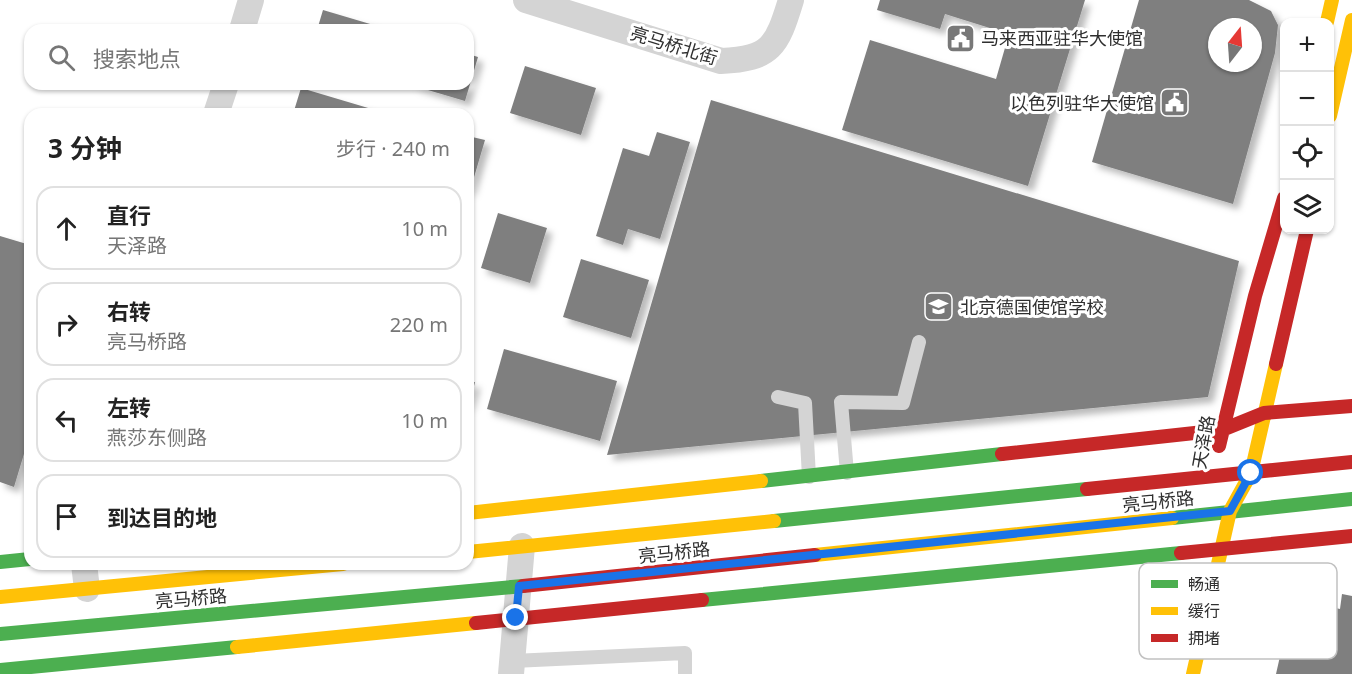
<!DOCTYPE html>
<html lang="zh">
<meta charset="utf-8">
<style>
body{margin:0;font-family:"Noto Sans","Noto Sans SC",sans-serif;background:#f6f6f6;color:#222}
.controls{position:absolute;right:18px;top:18px;display:grid;overflow:hidden;border-radius:12px;box-shadow:0 2px 4px #0004}
.controls button{width:54px;height:54px;display:grid;place-items:center;padding:0;border:0;border-bottom:2px solid #e0e0e0;background:#fff;color:#222;font:30px sans-serif}
.compass{position:absolute;left:1208px;top:18px;width:54px;height:54px;border-radius:50%;background:#fff;box-shadow:0 2px 4px #0004;rotate:17deg}
.stop{position:absolute;width:18px;height:18px;margin:-14px;border:4px solid #1a73e8;border-radius:50%;background:#fff}
.stop.end{background:#1a73e8;border-color:#fff;box-shadow:0 2px 6px #0008}
.list{margin:0;padding:0;list-style:none}
h2{display:flex;justify-content:space-between;align-items:center;height:78px;margin:0;padding:0 24px;font-size:26px}
h2 small{font-size:20px;font-weight:400;color:#767676}
.list li{display:grid;grid-template-columns:39px 1fr auto;gap:18px;align-items:center;box-sizing:border-box;height:84px;margin:0 12px 12px;padding:0 12px;border:2px solid #e0e0e0;border-radius:18px}
.list b{display:block;font-size:22px;white-space:nowrap}
.list p{margin:0;font-size:20px;white-space:nowrap;color:#767676}
.list em{font-size:20px;font-style:normal;color:#767676}
.icon{flex:none;width:33px;height:33px;fill:none;stroke:currentColor;stroke-width:2;stroke-linecap:round;stroke-linejoin:round}
.map{position:relative;flex:none;width:1352px;height:674px;overflow:hidden}
.search{position:absolute;background:#fff;box-shadow:0 2px 4px #0004;left:24px;top:24px;width:450px;height:66px;display:flex;align-items:center;gap:15px;box-sizing:border-box;padding:0 21px;border-radius:18px;color:#767676;font-size:22px}
.panel{position:absolute;background:#fff;box-shadow:0 2px 4px #0004;left:24px;top:108px;width:450px;height:462px;border-radius:18px}
.map>svg:first-child{display:block}
.building{fill:#7f7f7f;fill-rule:evenodd;filter:url(#shadow)}
.lines{fill:none;stroke-linecap:round;stroke-linejoin:round}
.lane{stroke:#d4d4d4;stroke-width:14}
.street{stroke:#d4d4d4;stroke-width:26}
.fast{stroke:#4caf50;stroke-width:14}
.slow{stroke:#ffc107;stroke-width:14}
.jam{stroke:#c62828;stroke-width:14}
.route{stroke:#1a73e8;stroke-width:8}
.labels{text-anchor:middle;dominant-baseline:central;stroke-width:6;stroke-linejoin:round;paint-order:stroke}
.poi-label{font-size:18px;fill:#2f2f2f;stroke:#fff;text-anchor:start}
.street-label{font-size:18px;fill:#2f2f2f;stroke:#fff}
.key{fill:#fff;stroke:#c1c1c1;stroke-width:1.5}
.key-label{font-size:16px;fill:#2f2f2f}
</style>
<div class="map">
<svg width="1352" height="674" viewBox="0 0 1352 674">
<defs>
<filter id="shadow"><feDropShadow dx="5.5" dy="5.5" stdDeviation="3" flood-color="#0004"/></filter>
</defs>
<rect width="100%" height="100%" fill="#fff"/>
<path class="building" d="M880 0H1085L1028 186 842 130 870 40 996 79 1009 34 945 14 940 29 877 10Z
M1139 0H1249L1271 11 1278 25 1275 53 1233 204 1092 162ZM1217 27H1253V63H1217Z
M323 10 387 29 386 30H317Z
M468 54 478 57 465 101 411 85 468 84Z
M525 66 596 88 581 135 510 113Z
M301 88 385 113V114H293Z
M711 100 1239 261 1208 397 607 455Z
M657 132 690 142 660 239 628 229 623 245 596 236 623 148 649 156Z
M468 136 485 140 470 191 468 190Z
M498 213 547 228 530 283 481 268Z
M0 236 30 245V434L14 487 0 482Z
M581 259 649 280 631 338 563 317Z
M504 349 617 381 600 441 487 409Z
M475 382 469 406H468V383Z
M1342 594 1352 596V674H1276L1290 612 1311 615 1314 603 1340 609Z"/>
<g class="lines">
<path class="lane" d="M778 397 805 403 809 477
M847 473 841 402 903 403 919 342
M513 661 685 653V674"/>
<path class="street" d="M526 0 721 61C771 59 777 46 791 0
M242 30 251 0
M216 114 226 84
M84 564 87 589
M511 674 522 546"/>
<path class="fast" d="M761 481 1002 454
M1172 518 1352 499
M774 521 1087 489
M0 562 30 559
M702 600 1181 553
M0 634 523 586
M0 670 237 647"/>
<path class="slow" d="M1327 22 1332 0
M1330 116 1352 20
M468 513 761 481
M468 552 774 521
M815 555 1172 518
M0 597 343 564
M237 647 476 623
M1193 674 1230 511 1251 473 1276 364"/>
<path class="jam" d="M1276 364 1307 230
M1219 446 1255 296 1284 198
M1002 454 1222 430 1264 413 1352 406
M1087 489 1352 462
M1181 553 1352 536
M523 586 815 555
M476 623 702 600"/>
</g>
<g class="lines">
<path class="route" d="M516 618 519 586 1230 511 1251 473"/>
</g>
<defs>
<symbol id="civic-square" viewBox="-11 -11 22 22"><rect x="-9" y="-9" width="18" height="18" rx="4" fill="#787878" stroke="#fff"/><path d="M-.6-6.5H3V-4.5H.6V-3L4-1V1h2V6H-6V1h2V-1L-.6-3ZM-1.2 2.5V6h2.4V2.5Z" fill="#fff"/></symbol>
<symbol id="school-square" viewBox="-11 -11 22 22"><rect x="-9" y="-9" width="18" height="18" rx="4" fill="#787878" stroke="#fff"/><path d="M0-5L7-2L0 1L-7-2ZM-4 1L0 2.5L4 1V4Q0 6-4 4Z" fill="#fff"/></symbol>
</defs>
<g fill-rule="evenodd">
<use href="#civic-square" x="944" y="22" width="33" height="33"/>
<use href="#civic-square" x="1158" y="86" width="33" height="33"/>
<use href="#school-square" x="922" y="290" width="33" height="33"/>
</g>
<g class="labels">
<g class="poi-label">
<text x="981" y="38">马来西亚驻华大使馆</text>
<text x="1154" y="103" text-anchor="end">以色列驻华大使馆</text>
<text x="960" y="307">北京德国使馆学校</text>
</g>
<g class="street-label">
<text transform="translate(674 45) rotate(17)">亮马桥北街</text>
<text transform="translate(1203 442) rotate(-80)">天泽路</text>
<text transform="translate(1158 501) rotate(-6)">亮马桥路</text>
<text transform="translate(674 552) rotate(-6)">亮马桥路</text>
<text transform="translate(191 598) rotate(-5)">亮马桥路</text>
</g>
</g>
<rect x="1139" y="563" width="198" height="96" rx="9" class="key"/>
<rect x="1151" y="580" width="27" height="8" fill="#4caf50"/>
<rect x="1151" y="607" width="27" height="8" fill="#ffc107"/>
<rect x="1151" y="634" width="27" height="8" fill="#c62828"/>
<g class="key-label">
<text x="1188" y="590">畅通</text>
<text x="1188" y="617">缓行</text>
<text x="1188" y="644">拥堵</text>
</g>
</svg>
<div class="controls">
<button>+</button>
<button>−</button>
<button><svg class="icon" aria-label="locate" viewBox="0 0 24 24"><circle cx="12" cy="12" r="6"/><path d="M12 2v4M12 18v4M2 12h4M18 12h4"/></svg></button>
<button><svg class="icon" aria-label="layers" viewBox="0 0 24 24"><path d="M12 4l9 5-9 5-9-5zM3 14l9 5 9-5"/></svg></button>
</div>
<svg class="compass" viewBox="-18 -18 36 36"><path d="M0-13l5 13h-10z" fill="#e53935"/><path d="M0 13l5-13h-10z" fill="#767676"/></svg>
<div class="stop" style="left:1251px;top:473px"></div>
<div class="stop end" style="left:516px;top:618px"></div>
<div class="search"><svg class="icon" aria-label="search" viewBox="0 0 24 24"><circle cx="10" cy="10" r="6"/><path d="M15 15l6 6"/></svg>搜索地点</div>
<section class="panel">
<h2>3 分钟<small>步行 · 240 m</small></h2>
<ul class="list">
<li><svg class="icon" aria-label="ahead" viewBox="0 0 24 24"><path d="M12 20V5M6 11l6-6 6 6"/></svg><div><b>直行</b><p>天泽路</p></div><em>10 m</em></li>
<li><svg class="icon" aria-label="right" viewBox="0 0 24 24"><path d="M7 20v-9h11M14 6l5 5-5 5"/></svg><div><b>右转</b><p>亮马桥路</p></div><em>220 m</em></li>
<li><svg class="icon" aria-label="left" viewBox="0 0 24 24"><path d="M17 20v-9H6M10 6l-5 5 5 5"/></svg><div><b>左转</b><p>燕莎东侧路</p></div><em>10 m</em></li>
<li><svg class="icon" aria-label="arrive" viewBox="0 0 24 24"><path d="M6 21V4h12l-3 4 3 4H6"/></svg><div><b>到达目的地</b></div></li>
</ul>
</section>
</div>
